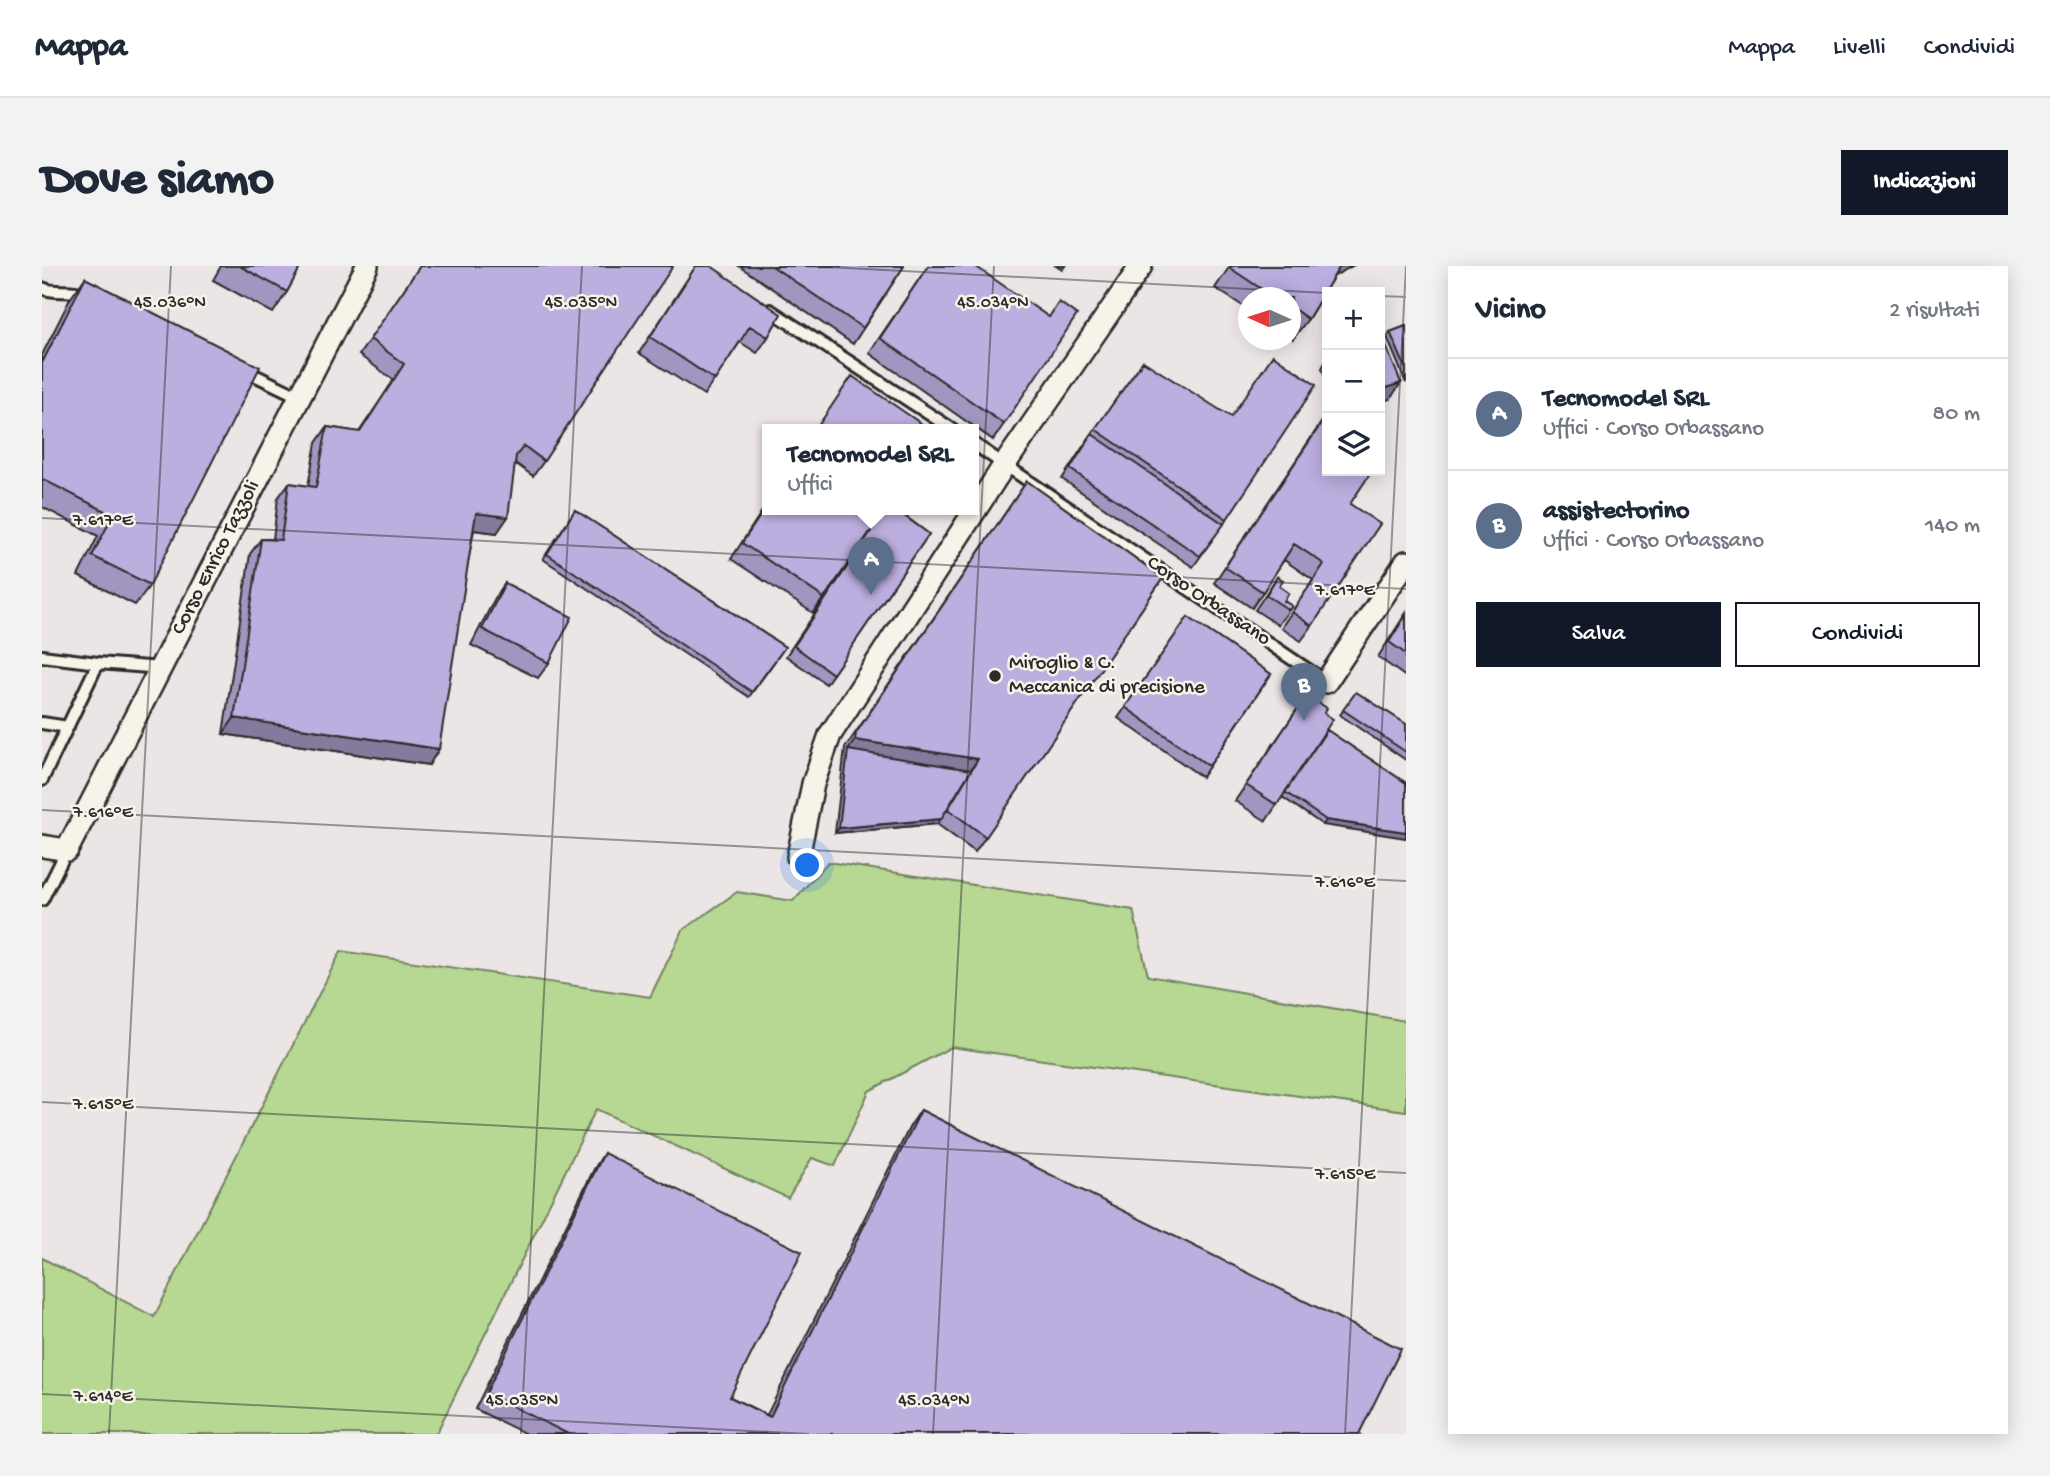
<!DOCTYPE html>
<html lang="it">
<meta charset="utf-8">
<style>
body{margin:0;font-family:"Gochi Hand",sans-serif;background:#f2f2f3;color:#1f2937}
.controls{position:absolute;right:21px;top:21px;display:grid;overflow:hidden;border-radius:0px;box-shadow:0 4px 18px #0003}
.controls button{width:63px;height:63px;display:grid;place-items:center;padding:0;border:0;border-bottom:2px solid #e0e1e3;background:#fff;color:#1f2937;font:35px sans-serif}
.compass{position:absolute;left:1196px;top:21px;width:63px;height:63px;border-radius:50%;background:#fff;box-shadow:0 4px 18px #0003;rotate:273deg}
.you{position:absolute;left:766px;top:600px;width:24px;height:24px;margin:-18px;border:5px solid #fff;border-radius:50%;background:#1a73e8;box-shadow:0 0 0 10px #1a73e833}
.badge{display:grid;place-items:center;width:46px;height:46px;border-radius:50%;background:#111827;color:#fff;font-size:23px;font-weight:700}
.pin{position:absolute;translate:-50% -58px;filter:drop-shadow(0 2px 4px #0008)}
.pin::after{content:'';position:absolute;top:37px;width:24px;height:21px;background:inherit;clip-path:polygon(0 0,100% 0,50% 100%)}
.popup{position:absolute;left:720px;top:158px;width:217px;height:91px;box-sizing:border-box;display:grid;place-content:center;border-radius:0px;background:#fff;filter:drop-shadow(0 2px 5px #0005);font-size:23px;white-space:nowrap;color:#747a83}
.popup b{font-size:26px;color:#1f2937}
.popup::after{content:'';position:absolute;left:50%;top:100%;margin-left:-14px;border:14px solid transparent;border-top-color:#fff}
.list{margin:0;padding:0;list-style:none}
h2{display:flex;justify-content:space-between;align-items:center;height:91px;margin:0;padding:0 28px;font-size:30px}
h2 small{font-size:23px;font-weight:400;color:#747a83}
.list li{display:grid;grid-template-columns:46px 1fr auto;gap:21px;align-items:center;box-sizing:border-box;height:112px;padding:0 28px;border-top:2px solid #e0e1e3}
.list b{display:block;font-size:26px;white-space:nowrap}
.list p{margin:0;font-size:23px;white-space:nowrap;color:#747a83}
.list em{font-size:23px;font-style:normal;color:#747a83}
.actions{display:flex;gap:14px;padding:21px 28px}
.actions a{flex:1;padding:16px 0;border:2px solid #111827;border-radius:0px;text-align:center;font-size:24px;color:#111827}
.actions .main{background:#111827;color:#fff}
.icon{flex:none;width:38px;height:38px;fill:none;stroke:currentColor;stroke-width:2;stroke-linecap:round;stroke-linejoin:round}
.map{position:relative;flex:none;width:1364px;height:1168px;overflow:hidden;border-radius:0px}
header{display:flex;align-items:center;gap:42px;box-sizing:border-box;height:98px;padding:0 35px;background:#fff;border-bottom:2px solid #e0e1e3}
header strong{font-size:33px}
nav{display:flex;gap:38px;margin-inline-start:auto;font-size:24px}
.intro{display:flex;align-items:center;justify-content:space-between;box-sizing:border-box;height:168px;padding:0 42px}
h1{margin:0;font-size:49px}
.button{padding:18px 32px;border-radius:0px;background:#111827;color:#fff;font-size:24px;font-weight:700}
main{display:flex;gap:42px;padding:0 42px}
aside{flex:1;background:#fff;border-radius:0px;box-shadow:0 4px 18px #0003}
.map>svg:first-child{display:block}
.green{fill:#b7d892;stroke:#71825e;stroke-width:2}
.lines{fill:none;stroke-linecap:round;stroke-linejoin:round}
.lane-casing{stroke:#2b2b2b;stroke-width:16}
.street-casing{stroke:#2b2b2b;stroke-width:26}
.lane{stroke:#f7f3e8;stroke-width:10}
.street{stroke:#f7f3e8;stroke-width:21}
.wall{fill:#a296c0;stroke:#2b2b2b;stroke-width:2}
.shaded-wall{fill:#847a9c;stroke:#2b2b2b;stroke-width:2}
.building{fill:#bcaedf;stroke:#2b2b2b;stroke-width:2}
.ticks{fill:none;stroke:#2b2b2b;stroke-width:2;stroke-opacity:0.45}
.poi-dot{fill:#2b2b2b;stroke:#f7f3e8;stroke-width:2.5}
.labels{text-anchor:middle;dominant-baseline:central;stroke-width:5;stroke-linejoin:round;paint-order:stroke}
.street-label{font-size:21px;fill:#2b2b2b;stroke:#f7f3e8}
.poi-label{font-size:21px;fill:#2b2b2b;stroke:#f7f3e8;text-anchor:start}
.ticks-label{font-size:18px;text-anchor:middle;fill:#2b2b2b;stroke:#f7f3e8;stroke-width:5;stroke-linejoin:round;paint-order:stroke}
</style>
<header>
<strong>Mappa</strong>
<nav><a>Mappa</a><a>Livelli</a><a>Condividi</a></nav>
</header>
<div class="intro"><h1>Dove siamo</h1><a class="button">Indicazioni</a></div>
<main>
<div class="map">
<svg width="1364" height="1168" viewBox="0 0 1364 1168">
<rect width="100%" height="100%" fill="#ebe5e6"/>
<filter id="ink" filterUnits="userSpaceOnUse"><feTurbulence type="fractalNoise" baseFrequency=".0143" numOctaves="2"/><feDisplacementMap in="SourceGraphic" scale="14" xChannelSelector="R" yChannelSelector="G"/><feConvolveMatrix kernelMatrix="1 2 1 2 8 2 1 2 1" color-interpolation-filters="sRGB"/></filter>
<g filter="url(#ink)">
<path class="green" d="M786 596 1091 644 1106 710 1364 755V845L909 781 827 825 793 900 770 892 746 932 554 843 394 1168H0V992L112 1051 299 685 608 731 641 664 695 626 751 635Z"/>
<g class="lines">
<defs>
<path id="lane" d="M0 22C15 29 28 21 47 30
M728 44 910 163
M204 105 258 131
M932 178 1284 416
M0 390 56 397 119 402
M0 457 26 461
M0 514 56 397
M0 634 25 584"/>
<path id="street" d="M1284 416 1364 296
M0 580 25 584 325 0
M756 591 771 518 788 469 963 198 1099 0"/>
</defs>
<use href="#lane" class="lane-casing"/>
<use href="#street" class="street-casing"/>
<use href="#lane" class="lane"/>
<use href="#street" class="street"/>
</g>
<path class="wall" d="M179 0H259L245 26 231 47 171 14Z
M378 0 502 195 491 210 473 197 455 267 432 264 387 499 181 468 208 288 219 273H231L236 232 247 217 266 220 274 177 285 161 317 166 352 114 317 89Z
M654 0 726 71 715 87 698 76 662 129 597 87Z
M697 0H862L811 78Z
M886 0 962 158 951 174 827 87Z
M1014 0H1023L1020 4Z
M1188 0H1310L1292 10 1266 53 1251 73 1249 71V32H1207V44L1173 22Z
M43 12 108 319 93 339 36 310 56 270 0 241V89L28 33Z
M1364 60V117L1345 71 1348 66Z
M1285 93V113L1280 102Z
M1101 95 1185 253 1151 301 1020 213 1042 179Z
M1285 148 1308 238 1270 360 1259 375 1239 362 1271 314 1242 294 1210 342 1172 317Z
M985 215 1121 312 933 586 895 558 793 567 803 482Z
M726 236V243L855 244 887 268 784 418 744 390 838 251 771 347 689 293Z
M533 244 743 381 707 431 501 293Z
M1235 311 1237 320 1242 335 1250 340 1236 359 1213 344Z
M463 317 507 397 496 412 429 379 453 332Z
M1364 347V411L1336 391Z
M1146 351 1229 408 1160 511 1076 452Z
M1314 426 1364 458V494L1298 449Z
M1254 445 1282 447 1285 464 1364 517 1281 559 1240 531 1224 555 1193 535Z
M879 844 1317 1168H484L433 1143 552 903 562 887 688 1131 725 1149 868 860Z"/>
<path class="shaded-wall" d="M1297 0H1310L1289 12Z
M1359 117 1348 133 1338 136V124Z
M434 247 466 251 455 267 423 263Z
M192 452 397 483 387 499 181 468Z
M813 474 936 493 925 509 806 484Z
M899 553 895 558 793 567 797 562Z
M1284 554 1364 566V572L1281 559Z"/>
<path class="building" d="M198 0H259L245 26Z
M378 0H631L502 195 482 180 474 190 466 251 434 247 397 483 192 452 219 273 239 274 247 217 274 221 285 161 318 166 362 98 328 73Z
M654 0H669L739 48 726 71 708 60 673 114 608 71Z
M730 0H862L821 62Z
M886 0H933L1007 51 1017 36 1035 49 962 158 838 72Z
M1189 0H1298L1266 53 1249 41V32H1233L1188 2Z
M43 12 218 101 108 319 50 290 71 249 0 213V97Z
M1364 60V103L1348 66Z
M1338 65 1359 117 1338 124Z
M1231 89 1274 119 1185 253 1053 163 1101 95 1189 151Z
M810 110 887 163H774Z
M1285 149V205H1330L1308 238 1338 258 1270 360 1250 346 1282 298 1252 278 1221 326 1183 301Z
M1050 168 1182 258 1158 290 1028 203Z
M985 215 1121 312 944 571 906 543 936 493 813 474 814 467Z
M726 238V243H844L782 332 700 277Z
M844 243H853L887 268 791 408 752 380Z
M533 244 743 381 710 426 505 288Z
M1235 311 1241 314 1237 320 1247 327 1242 335 1250 340 1247 344 1224 329Z
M463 317 530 351 507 397 440 363Z
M1364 349V388L1347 376Z
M1146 351 1229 408 1167 500 1083 441Z
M1314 426 1364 458V486L1301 444Z
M1265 429 1285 442 1282 447 1291 453 1235 539 1204 519Z
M1285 464 1364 517V566L1284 554 1243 526Z
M806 484 929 504 899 553 797 562Z
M879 844 1359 1083 1317 1168H526L444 1127 562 887 760 986 688 1131 728 1151Z"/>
</g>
<path class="ticks" d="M766 0 1285 27M1338 30 1364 31M0 252 1364 323M0 544 1364 615M0 836 1364 907M0 1128 767 1168M67 1168 129 0M479 1168 540 0M891 1168 952 0M1303 1168 1364 0"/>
<circle class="poi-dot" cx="953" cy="410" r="7"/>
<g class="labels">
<g class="street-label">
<text transform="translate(175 292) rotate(-63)">Corso Enrico Tazzoli</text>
<text transform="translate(1166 336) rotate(34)">Corso Orbassano</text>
</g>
<g class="poi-label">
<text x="967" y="398">Miroglio &amp; C.<tspan x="967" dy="24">Meccanica di precisione</tspan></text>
</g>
</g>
<g class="ticks-label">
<text x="128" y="41">45.036°N</text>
<text x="539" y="41">45.035°N</text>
<text x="951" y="41">45.034°N</text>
<text x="61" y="259">7.617°E</text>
<text x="1303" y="329">7.617°E</text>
<text x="61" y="551">7.616°E</text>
<text x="1303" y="621">7.616°E</text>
<text x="61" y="843">7.615°E</text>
<text x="1303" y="913">7.615°E</text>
<text x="61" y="1135">7.614°E</text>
<text x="480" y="1139">45.035°N</text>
<text x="892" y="1139">45.034°N</text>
</g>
</svg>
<div class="controls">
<button>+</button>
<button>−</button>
<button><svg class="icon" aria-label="layers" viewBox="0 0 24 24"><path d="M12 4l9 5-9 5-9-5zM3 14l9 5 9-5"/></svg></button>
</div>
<svg class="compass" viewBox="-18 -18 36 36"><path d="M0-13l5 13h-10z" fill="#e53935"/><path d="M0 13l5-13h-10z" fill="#747a83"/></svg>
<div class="you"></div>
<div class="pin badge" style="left:829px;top:329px;background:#5c6f8a">A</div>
<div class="popup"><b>Tecnomodel SRL</b>Uffici</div>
<div class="pin badge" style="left:1262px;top:455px;background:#5c6f8a">B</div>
</div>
<aside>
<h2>Vicino<small>2 risultati</small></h2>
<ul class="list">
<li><span class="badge" style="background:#5c6f8a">A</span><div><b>Tecnomodel SRL</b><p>Uffici · Corso Orbassano</p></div><em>80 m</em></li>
<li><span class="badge" style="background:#5c6f8a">B</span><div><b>assistectorino</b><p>Uffici · Corso Orbassano</p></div><em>140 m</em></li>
</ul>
<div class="actions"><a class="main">Salva</a><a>Condividi</a></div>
</aside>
</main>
